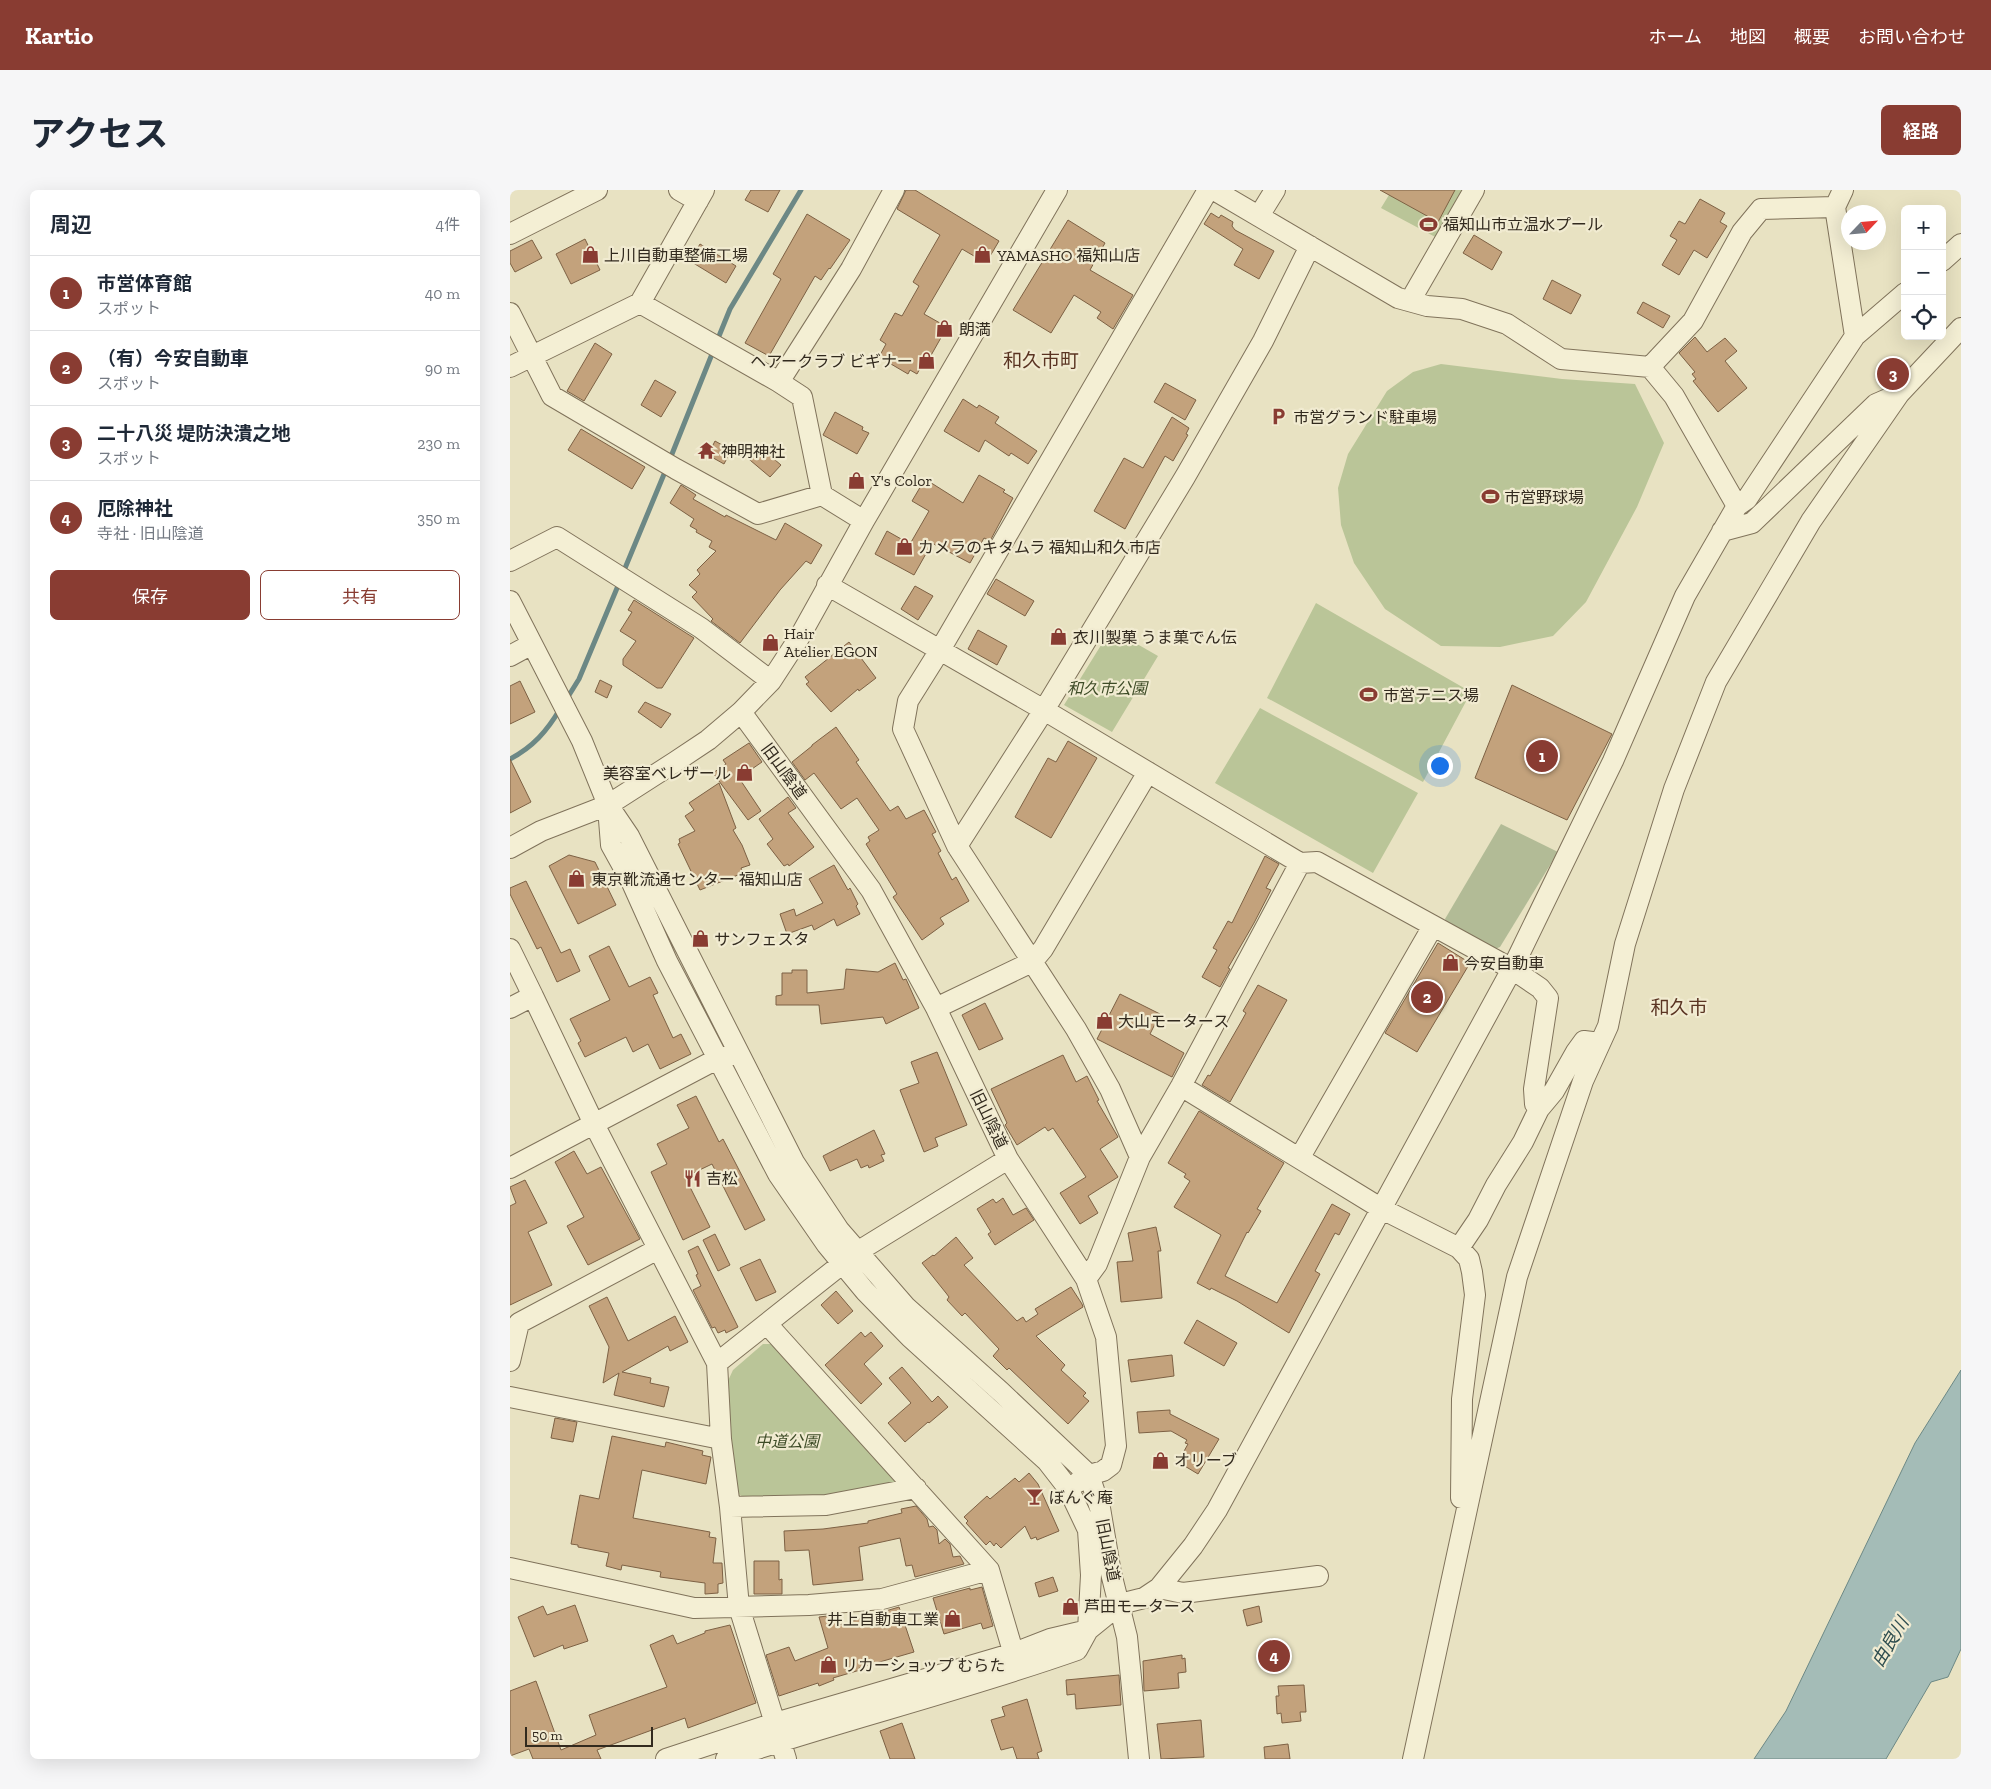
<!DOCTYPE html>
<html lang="ja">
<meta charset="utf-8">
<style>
body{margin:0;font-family:"Zilla Slab","Noto Sans JP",serif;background:#f6f6f7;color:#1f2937}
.controls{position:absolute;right:15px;top:15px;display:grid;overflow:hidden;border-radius:8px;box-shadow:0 5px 20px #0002}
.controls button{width:45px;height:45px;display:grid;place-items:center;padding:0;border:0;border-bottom:1px solid #e0e1e3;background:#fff;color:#1f2937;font:25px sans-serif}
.compass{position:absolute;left:1331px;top:15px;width:45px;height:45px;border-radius:50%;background:#fff;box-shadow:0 5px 20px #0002;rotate:64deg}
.scale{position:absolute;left:15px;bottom:12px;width:128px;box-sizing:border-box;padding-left:5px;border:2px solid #322a1e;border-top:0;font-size:14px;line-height:18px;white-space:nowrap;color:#322a1e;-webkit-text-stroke:4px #f1ebd1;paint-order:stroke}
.you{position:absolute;left:929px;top:575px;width:18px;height:18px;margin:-12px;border:4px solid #fff;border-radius:50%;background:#1a73e8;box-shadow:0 0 0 8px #1a73e833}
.badge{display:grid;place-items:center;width:32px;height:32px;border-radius:50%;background:#893c32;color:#fff;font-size:16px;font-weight:700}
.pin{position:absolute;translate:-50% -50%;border:2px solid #fff;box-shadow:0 1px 5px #0006}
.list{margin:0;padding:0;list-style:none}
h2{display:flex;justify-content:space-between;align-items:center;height:65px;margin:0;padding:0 20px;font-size:21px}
h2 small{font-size:16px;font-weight:400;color:#747a83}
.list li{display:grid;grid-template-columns:32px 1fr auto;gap:15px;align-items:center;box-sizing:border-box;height:75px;padding:0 20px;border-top:1px solid #e0e1e3}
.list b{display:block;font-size:19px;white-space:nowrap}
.list p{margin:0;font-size:16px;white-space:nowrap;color:#747a83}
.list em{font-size:16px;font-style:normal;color:#747a83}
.actions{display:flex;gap:10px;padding:15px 20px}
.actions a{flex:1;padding:11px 0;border:1px solid #893c32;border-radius:8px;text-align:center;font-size:18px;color:#893c32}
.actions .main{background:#893c32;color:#fff}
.icon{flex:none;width:28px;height:28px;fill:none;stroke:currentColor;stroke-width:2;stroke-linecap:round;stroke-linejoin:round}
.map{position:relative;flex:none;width:1451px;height:1569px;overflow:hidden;border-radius:8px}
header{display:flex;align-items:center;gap:30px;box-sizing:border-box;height:70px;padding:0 25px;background:#893c32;color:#fff}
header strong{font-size:24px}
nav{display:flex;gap:28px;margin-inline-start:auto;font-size:18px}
.intro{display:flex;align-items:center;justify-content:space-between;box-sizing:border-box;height:120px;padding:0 30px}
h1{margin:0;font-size:35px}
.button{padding:12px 22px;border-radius:8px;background:#893c32;color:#fff;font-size:18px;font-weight:700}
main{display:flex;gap:30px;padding:0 30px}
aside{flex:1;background:#fff;border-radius:8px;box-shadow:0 5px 20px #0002}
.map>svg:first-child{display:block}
.green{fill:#bac598}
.cemetery{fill:#b2bb96}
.water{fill:#a4bcb7;stroke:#6c8885}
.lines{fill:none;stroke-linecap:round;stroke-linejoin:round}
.stream{stroke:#6c8885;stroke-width:5}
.building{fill:#c3a27c;stroke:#7d6144}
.minor-casing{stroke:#80735b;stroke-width:22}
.minor{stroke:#f4efd4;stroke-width:20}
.labels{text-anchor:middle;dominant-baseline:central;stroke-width:4.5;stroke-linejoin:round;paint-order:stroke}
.poi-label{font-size:16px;fill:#322a1e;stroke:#f1ebd1;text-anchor:start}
.park-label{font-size:16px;font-style:italic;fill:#3e4c27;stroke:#f1ebd1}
.street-label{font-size:16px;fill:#322a1e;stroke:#f1ebd1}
.water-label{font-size:18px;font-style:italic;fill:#2f4e50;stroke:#f1ebd1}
.quarter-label{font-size:19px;fill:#5a3422;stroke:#f1ebd1}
</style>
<header>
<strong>Kartio</strong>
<nav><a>ホーム</a><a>地図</a><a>概要</a><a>お問い合わせ</a></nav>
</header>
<div class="intro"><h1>アクセス</h1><a class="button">経路</a></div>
<main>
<aside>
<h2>周辺<small>4件</small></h2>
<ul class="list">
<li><span class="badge">1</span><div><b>市営体育館</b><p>スポット</p></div><em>40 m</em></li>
<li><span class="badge">2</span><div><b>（有）今安自動車</b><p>スポット</p></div><em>90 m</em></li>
<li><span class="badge">3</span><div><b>二十八災 堤防決潰之地</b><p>スポット</p></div><em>230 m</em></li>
<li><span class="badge">4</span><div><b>厄除神社</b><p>寺社 · 旧山陰道</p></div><em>350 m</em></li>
</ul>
<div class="actions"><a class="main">保存</a><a>共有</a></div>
</aside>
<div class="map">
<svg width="1451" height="1569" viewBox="0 0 1451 1569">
<rect width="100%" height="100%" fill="#e8e2c2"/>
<path class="green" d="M882 0H958L929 49 871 18Z
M931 174 1052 189 1125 194 1154 253 1127 317 1076 412 1043 446 990 457 931 456 875 419 844 373 831 335 828 298 838 264 877 201 903 182Z
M806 413 961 502 913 592 757 508Z
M601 439 648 466 602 542 554 515Z
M750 518 908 603 863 683 705 593Z
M253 1154H263L385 1288V1298L319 1307 235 1308 225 1302 217 1193 223 1180Z"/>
<path class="cemetery" d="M991 634 1048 662 990 757 985 759 938 735 935 729Z"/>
<path class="water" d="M1451 1180V1459L1438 1487 1421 1492 1376 1569H1244L1276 1521 1405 1253Z"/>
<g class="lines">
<path class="stream" d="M207 151 220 119 291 0
M160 269 204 159
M113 383 157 277
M56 510 69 489 110 391
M0 569C23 557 37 541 50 519"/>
</g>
<path class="building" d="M241 0H270L258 22 235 10Z
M396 0H405L489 51 476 73 452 59 414 124 437 137 415 176 412 175 407 184 400 180 398 184 369 167 376 154 370 150 385 123 392 126 409 96 403 92 430 45 387 19Z
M870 0H945L928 32Z
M1190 9 1215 23 1210 32 1217 36 1197 68 1184 60 1169 85 1152 75 1167 50 1160 46 1169 31 1175 34Z
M701 23 709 28 711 25 723 32 722 36 725 40 764 61 749 89 724 75 733 59 694 34Z
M297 24 340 50 320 79 319 78 311 90 305 86 259 166 235 153 271 89 263 84Z
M558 30 595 53 580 80 623 105 603 139 587 128 591 122 564 105 541 143 503 120Z
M964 45 992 62 982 80 953 63Z
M75 49 90 80 61 94 46 64Z
M22 50 32 68 5 82 0 73V61Z
M190 54 226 76 216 93 180 71Z
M1042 90 1071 105 1061 124 1033 109Z
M1133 112 1160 126 1153 138 1127 123Z
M1185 147 1197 162 1215 148 1227 161 1215 171 1237 198 1208 222 1183 191 1186 189 1182 184 1185 182 1169 163Z
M85 153 102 164 74 211 57 201Z
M145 190 166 202 151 227 131 215Z
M655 193 686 210 675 230 644 212Z
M453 209 467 218 469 215 489 227 485 233 527 261 518 274 501 263 499 266 475 250 469 262 434 241Z
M325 222 353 237 352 240 359 243 347 264 313 245Z
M662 227 679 238 676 244 678 245 663 271 655 266 615 339 584 321 614 268 633 278Z
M71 239 135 277 122 299 58 260Z
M205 251 221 260 214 274 198 265Z
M245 253 271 275 260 287 234 265Z
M469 285 495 300 493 302 503 308 480 351 474 348 460 373 422 353 404 385 365 364 377 341 400 354 419 321 402 311 415 289 453 313Z
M171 295 186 305 183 309 215 327 216 325 266 350 275 333 312 355 301 374 296 371 270 400 230 453 201 431 203 429 182 407 187 402 179 395 190 384 187 380 206 361 199 357 202 351 186 342 187 340 180 336 184 329 160 313Z
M486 389 524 411 515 426 477 404Z
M405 396 423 406 408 430 391 419Z
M124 410 184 448 152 498H147L113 475V469L126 451 110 441 122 422 118 420Z
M468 440 497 456 487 475 458 459Z
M339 452 366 488 349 501 348 499 321 522 296 494 299 492 295 487Z
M90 490 102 496 97 508 85 502Z
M10 491 25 522 0 534V496Z
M1002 495 1102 544 1057 630 965 588Z
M135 512 161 524 151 538 128 522Z
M326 537 349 570 346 572 380 621 388 616 396 629 414 620 426 642 422 644 431 661 428 663 442 690 446 687 459 711 430 728 434 734 412 750 383 707 387 704 356 654 360 651 358 647 369 640 347 608 331 619 304 583 295 590 282 572 302 556V555Z
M558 551 587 568 541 648 505 627 538 568 546 572Z
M239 553 252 572 229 588 251 621 238 630 203 583 216 574 213 570Z
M0 569 21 612 0 623Z
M209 593 226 638 223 640 232 655 240 675 231 678 233 683 190 700 168 654 170 653 169 649 185 641 175 626 184 620 179 613Z
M278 607 286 618 278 623 304 657 279 676 278 674 274 676 257 654 263 649 249 629Z
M59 665 85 672 106 715 68 734 39 676Z
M755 666 769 674 756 698 761 700 744 733 718 778 720 779 710 797 692 787 707 760 703 758 718 731 722 733Z
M324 675 338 700 340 698 348 714 346 716 350 724 327 736 324 729 304 740 302 735 277 744 270 724 284 719 286 726 313 713 299 689Z
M16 691 51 763 60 759 70 781 47 792 31 757 27 759 0 704V698Z
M928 753 960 773 907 862 875 843Z
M99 756 119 797 140 787 148 803 143 805 163 848 171 844 181 864 150 879 138 854 123 862 116 847 75 867 68 853 71 851 60 829 100 810 79 766Z
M385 773 393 790 396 789 409 818 376 834 373 827 311 834 309 815H266V806L272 805V783H282V780H297V803L334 799 336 779 368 782Z
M748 795 777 810 720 912 692 895 698 885 700 886 731 832 736 823 733 821Z
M610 804 650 824 640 844 674 863 662 887 587 849Z
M475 813 493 849 469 860 452 825Z
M427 862 457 935 425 948 428 956 414 962 390 900 409 893 401 872Z
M553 865 566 892 577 886 589 910 587 911 608 947 590 959 608 987 578 1006 588 1023 570 1034 550 1003 576 987 543 938 538 941 535 937 507 955 495 935 497 933 481 899Z
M186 906 209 952 213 949 255 1030 235 1040 202 974 175 987 200 1037 173 1050 141 982 157 974 147 954 179 938 167 915Z
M689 921 774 973 747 1019 751 1021 738 1043 737 1042 715 1086 767 1113 822 1014 840 1024 829 1045 825 1043 805 1081 810 1084 779 1143 727 1111 701 1098 700 1100 687 1093 711 1045 664 1017 680 991 674 987 676 984 658 973Z
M364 940 375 964 371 965 374 971 359 978 358 975 351 978 347 969 320 981 313 966Z
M64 961 77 984 91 977 130 1049 78 1075 57 1036 74 1027 45 972Z
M15 990 37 1033 18 1042 42 1095 0 1115V1016L6 1013 0 997Z
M493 1008 503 1025 516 1018 524 1030 485 1055 478 1044 481 1042 467 1019 483 1009 486 1013Z
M646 1037 651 1061H648L652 1108 611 1112 607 1072 623 1071 618 1043Z
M205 1044 220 1075 208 1081 193 1050Z
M446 1047 463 1068 454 1075 507 1131 513 1127 516 1132 528 1124 525 1119 561 1097 572 1114 573 1117 526 1146 555 1175 551 1180 576 1203 573 1206 579 1211 558 1234 499 1178 497 1180 483 1166 489 1159 455 1123 452 1126 437 1110 439 1107 436 1103 412 1073 423 1065 424 1066Z
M188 1056 228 1137 216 1143 215 1140 208 1143 205 1137 202 1138 183 1100 191 1096 186 1085 188 1084 178 1061Z
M250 1069 266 1102 246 1111 230 1078Z
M326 1101 343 1121 328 1134 311 1115Z
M97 1107 118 1151 165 1126 178 1152 160 1161 158 1156 112 1182 141 1188 140 1193 159 1197 154 1217 104 1205 109 1183 93 1193 99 1157 79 1116Z
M687 1130 727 1153 714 1176 674 1153Z
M351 1142 355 1147 361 1142 373 1156 354 1174 372 1194 351 1214 315 1175Z
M662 1165 664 1186 621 1192 618 1170Z
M392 1177 422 1212 428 1206 438 1217 419 1233 418 1232 395 1252 378 1233 401 1213 379 1188Z
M660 1220V1224L709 1249 688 1284 668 1272 678 1254 675 1253 677 1250 661 1241 629 1243 627 1222Z
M45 1228 67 1232 63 1252 41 1248Z
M102 1246 155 1257 156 1252 193 1261 192 1265 201 1267 196 1294 132 1280 123 1328 200 1342 199 1347 206 1348 203 1373H212L213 1393 208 1394V1403L195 1404V1393L150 1387 151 1382 112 1375 111 1380 96 1376 99 1363 68 1357V1355L61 1354 70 1305 89 1309Z
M519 1283 528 1294 549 1341 527 1350 526 1347 521 1349 515 1336 491 1358 486 1353 484 1356 480 1351 476 1355 456 1333 458 1331 454 1327 477 1306 480 1309 505 1288 509 1292Z
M406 1316 417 1329 419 1337 423 1336 427 1340 429 1354 435 1349 440 1354 443 1367 450 1366 454 1374 405 1387 402 1375 396 1376 390 1348 349 1357 353 1390 303 1395 299 1360 275 1361 274 1341 313 1339 358 1333V1331L392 1323 391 1319Z
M244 1371H269V1390L272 1389V1404H244Z
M543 1387 548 1401 529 1407 525 1393Z
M472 1397 483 1436 473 1439 471 1433 434 1444 423 1408 460 1398V1400Z
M65 1415 78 1451 54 1459 53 1455 24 1467 8 1427 33 1416 37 1425Z
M749 1416 752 1432 737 1436 733 1420Z
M389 1417 404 1462 349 1478 350 1480 323 1488 324 1490 309 1496 308 1493 269 1506 256 1465 279 1457 285 1471 318 1458 309 1427 326 1425 329 1435Z
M220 1435 246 1513 178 1538 175 1528 87 1560 91 1569H23L19 1559 0 1566V1501L26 1491 51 1560 86 1545 79 1525 157 1497 140 1455 163 1445 167 1454 195 1443V1441Z
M672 1465V1469L675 1468 676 1482 668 1483 669 1498 634 1501 633 1471Z
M609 1485 611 1515 566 1519 565 1504 557 1505 556 1490Z
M794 1495 796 1522H790L791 1531 772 1533 771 1523 767 1524 766 1506H769L768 1496Z
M517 1509 532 1561 527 1563 529 1569H507L503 1557 491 1560 481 1530 495 1526 492 1517Z
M691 1530 694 1567 651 1569 647 1534Z
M392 1533 405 1569H380L370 1541Z
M778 1554 780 1569H755L754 1557Z"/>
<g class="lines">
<defs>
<path id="minor" d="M169 0 188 11
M704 0 888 108 917 116 952 119 997 134 1051 169 1140 177 1164 206 1227 316
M1333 0 1325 17 1345 146
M749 26 765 0
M0 44 87 0
M1432 71 1451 54
M900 111 964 0
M130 113 269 192 292 207 312 305 354 331
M0 123 42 206 166 279 248 324 312 305
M0 177 130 113 194 0
M1140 177 1183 131 1232 42 1251 19 1325 17
M269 192 341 79 384 0
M1212 341 1242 333 1366 214 1389 204
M0 371 47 347 191 438 261 491
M317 395 534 520 790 673 807 672 1002 779 1030 798 1038 808 1024 899 1025 914 1029 919
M0 411 72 551 98 615 119 646 284 972 329 1040 396 1117 491 1202 579 1285 590 1318 601 1383 617 1447 629 1569
M0 466 22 454
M231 522 361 700 426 818 498 969 576 1089 596 1147 606 1256 601 1275 593 1281 579 1285 568 1292
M98 617 101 655 122 693 157 771 268 984 317 1055 355 1101 400 1147 537 1271 558 1298 578 1340 581 1385 578 1440
M447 656 534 520 675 287 753 151 800 56
M0 658 31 641 98 615 165 572 198 550 231 522 261 491 289 448 354 331 547 0
M0 759 23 806
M0 818 23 806 84 934 207 1173 211 1249 220 1317 229 1417 276 1569
M426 818 522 772 533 759 638 582
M671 896 872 1019 949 1058 959 1069 962 1082 965 1105 952 1209 951 1308
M630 967 600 899 566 839 447 656 393 539 398 511 430 460 698 0
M790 967 923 736
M0 978 209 868 223 864
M949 1058 968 1030 986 995 1013 952 1029 919 1044 901 1066 862 1074 851 1090 853
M576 1089 587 1074 630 967 671 896 790 673
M257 1134 479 1380 507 1475
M0 1171 9 1133 148 1059
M207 1173 347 1062 498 969
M0 1207 211 1249
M220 1317 316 1315 406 1298
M0 1378 184 1418 299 1415 372 1409 479 1380
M649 1398 673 1403 808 1386
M156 1569 265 1533 504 1463 540 1449 578 1440
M216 1569C332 1530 451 1501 567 1460L578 1440 610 1414 634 1408 649 1398 683 1356 707 1320 1002 779 1103 571 1175 406 1227 316 1237 309 1345 146 1395 103
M903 1569 1007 1087 1073 891 1098 836 1115 754 1164 599 1206 492 1301 331 1389 204 1451 138"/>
</defs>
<use href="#minor" class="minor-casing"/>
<use href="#minor" class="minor"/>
</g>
<defs>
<symbol id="stadium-bare" viewBox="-9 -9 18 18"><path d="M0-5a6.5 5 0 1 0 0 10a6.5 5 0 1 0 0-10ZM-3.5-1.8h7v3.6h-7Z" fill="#893c32" stroke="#f1ebd1" stroke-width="2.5" paint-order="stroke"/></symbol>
<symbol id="shop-bare" viewBox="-9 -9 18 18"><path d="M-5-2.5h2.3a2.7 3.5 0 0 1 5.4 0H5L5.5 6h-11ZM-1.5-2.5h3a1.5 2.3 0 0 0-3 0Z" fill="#893c32" stroke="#f1ebd1" stroke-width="2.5" paint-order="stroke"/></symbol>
<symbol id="parking-bare" viewBox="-9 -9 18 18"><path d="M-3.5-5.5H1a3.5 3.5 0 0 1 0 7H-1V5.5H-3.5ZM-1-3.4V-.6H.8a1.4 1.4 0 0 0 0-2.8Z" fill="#893c32" stroke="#f1ebd1" stroke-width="2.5" paint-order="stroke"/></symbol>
<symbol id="temple-bare" viewBox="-9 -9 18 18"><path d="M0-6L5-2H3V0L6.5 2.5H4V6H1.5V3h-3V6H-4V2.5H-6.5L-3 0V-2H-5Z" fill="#893c32" stroke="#f1ebd1" stroke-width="2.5" paint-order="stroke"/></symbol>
<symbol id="restaurant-bare" viewBox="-9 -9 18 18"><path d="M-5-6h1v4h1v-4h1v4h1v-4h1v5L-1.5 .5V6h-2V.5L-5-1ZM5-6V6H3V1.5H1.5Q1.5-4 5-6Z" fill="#893c32" stroke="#f1ebd1" stroke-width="2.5" paint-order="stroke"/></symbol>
<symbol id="bar-bare" viewBox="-9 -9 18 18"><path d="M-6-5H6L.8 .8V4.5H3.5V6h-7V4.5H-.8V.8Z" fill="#893c32" stroke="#f1ebd1" stroke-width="2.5" paint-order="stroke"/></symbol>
</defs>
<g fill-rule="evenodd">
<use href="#stadium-bare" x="906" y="22" width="25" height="25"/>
<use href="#shop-bare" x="68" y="52" width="25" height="25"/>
<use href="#shop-bare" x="460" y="52" width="25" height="25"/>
<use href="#shop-bare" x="422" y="126" width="25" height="25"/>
<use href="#shop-bare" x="404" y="158" width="25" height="25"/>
<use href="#parking-bare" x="756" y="214" width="25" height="25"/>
<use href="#temple-bare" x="184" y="248" width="25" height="25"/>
<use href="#shop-bare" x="334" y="278" width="25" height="25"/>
<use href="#stadium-bare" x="968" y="294" width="25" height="25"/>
<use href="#shop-bare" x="382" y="344" width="25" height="25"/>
<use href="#shop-bare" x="536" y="434" width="25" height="25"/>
<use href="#shop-bare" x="248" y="440" width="25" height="25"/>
<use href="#stadium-bare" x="846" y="492" width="25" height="25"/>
<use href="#shop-bare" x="222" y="570" width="25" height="25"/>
<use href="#shop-bare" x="54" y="676" width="25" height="25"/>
<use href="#shop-bare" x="178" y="736" width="25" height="25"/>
<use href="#shop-bare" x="928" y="760" width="25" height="25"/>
<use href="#shop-bare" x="582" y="818" width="25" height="25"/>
<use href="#restaurant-bare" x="170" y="976" width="25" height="25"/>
<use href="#shop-bare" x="638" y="1258" width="25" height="25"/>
<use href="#bar-bare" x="512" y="1294" width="25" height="25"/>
<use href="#shop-bare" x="548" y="1404" width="25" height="25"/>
<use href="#shop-bare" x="430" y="1416" width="25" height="25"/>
<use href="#shop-bare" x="306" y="1462" width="25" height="25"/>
</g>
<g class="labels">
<g class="poi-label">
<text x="933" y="34">福知山市立温水プール</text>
<text x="94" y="65">上川自動車整備工場</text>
<text x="487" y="65">YAMASHO 福知山店</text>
<text x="449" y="139">朗満</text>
<text x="403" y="171" text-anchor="end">ヘアークラブ ビギナー</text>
<text x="783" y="227">市営グランド駐車場</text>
<text x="211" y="261">神明神社</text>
<text x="361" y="290">Y's Color</text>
<text x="994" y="307">市営野球場</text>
<text x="408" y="357">カメラのキタムラ 福知山和久市店</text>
<text x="274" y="443">Hair<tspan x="274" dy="18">Atelier EGON</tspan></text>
<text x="563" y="447">衣川製菓 うま菓でん伝</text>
<text x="873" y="505">市営テニス場</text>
<text x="221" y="583" text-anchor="end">美容室ベレザール</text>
<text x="81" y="689">東京靴流通センター 福知山店</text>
<text x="204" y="749">サンフェスタ</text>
<text x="954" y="773">今安自動車</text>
<text x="608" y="831">大山モータース</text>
<text x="196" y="988">吉松</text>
<text x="664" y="1270">オリーブ</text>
<text x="539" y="1307">ぼんぐ庵</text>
<text x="574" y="1416">芦田モータース</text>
<text x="429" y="1429" text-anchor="end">井上自動車工業</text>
<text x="332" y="1475">リカーショップ むらた</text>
</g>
<g class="park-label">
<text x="597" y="498">和久市公園</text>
<text x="277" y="1251">中道公園</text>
</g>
<g class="street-label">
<text transform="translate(274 581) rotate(54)">旧山陰道</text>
<text transform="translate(479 929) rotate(64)">旧山陰道</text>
<text transform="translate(598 1360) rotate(79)">旧山陰道</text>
</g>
<g class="water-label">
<text transform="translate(1380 1452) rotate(-59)">由良川</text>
</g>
<g class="quarter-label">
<text x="531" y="170">和久市町</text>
<text x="1169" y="817">和久市</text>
</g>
</g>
</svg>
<div class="controls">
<button>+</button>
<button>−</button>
<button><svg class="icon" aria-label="locate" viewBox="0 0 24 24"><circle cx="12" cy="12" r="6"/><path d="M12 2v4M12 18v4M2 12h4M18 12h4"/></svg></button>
</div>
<svg class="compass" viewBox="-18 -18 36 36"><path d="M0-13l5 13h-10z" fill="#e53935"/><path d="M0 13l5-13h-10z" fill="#747a83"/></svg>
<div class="scale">50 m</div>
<div class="you"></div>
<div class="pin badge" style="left:1032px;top:566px">1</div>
<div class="pin badge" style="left:917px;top:807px">2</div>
<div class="pin badge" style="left:1383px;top:184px">3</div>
<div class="pin badge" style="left:764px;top:1466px">4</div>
</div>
</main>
